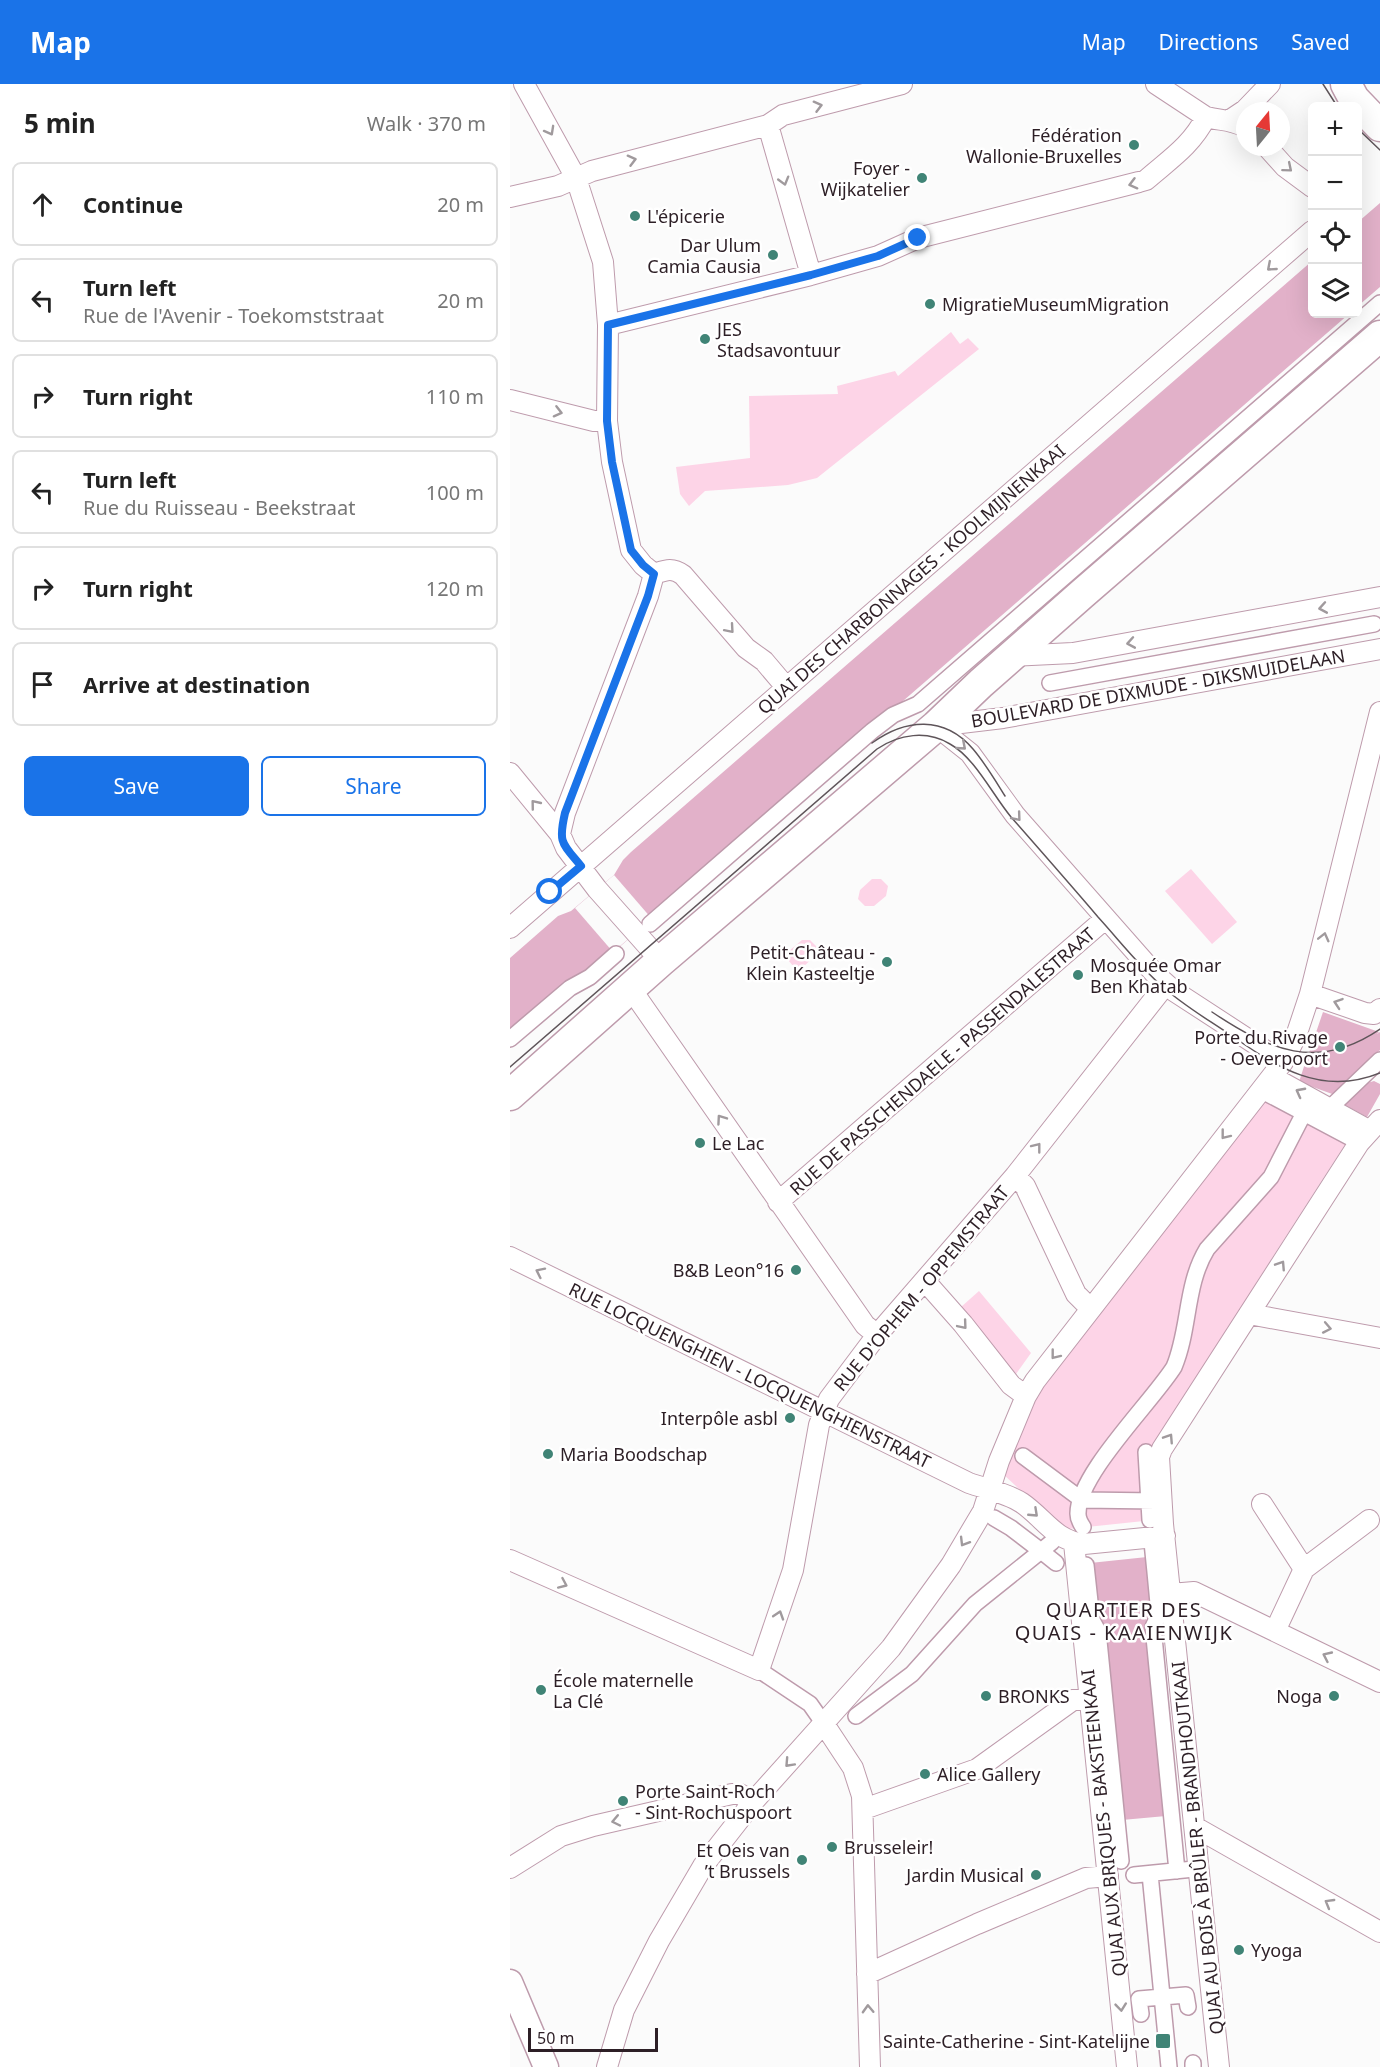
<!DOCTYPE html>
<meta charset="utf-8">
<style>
body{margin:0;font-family:"Noto Sans",sans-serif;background:#f2f2f2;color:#222}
.controls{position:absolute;right:18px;top:18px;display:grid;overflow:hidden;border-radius:9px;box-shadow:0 6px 24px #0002}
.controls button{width:54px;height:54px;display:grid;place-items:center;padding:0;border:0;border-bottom:2px solid #e0e0e0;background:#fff;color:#222;font:30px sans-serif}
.compass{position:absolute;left:726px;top:18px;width:54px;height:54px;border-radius:50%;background:#fff;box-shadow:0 6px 24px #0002;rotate:18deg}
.scale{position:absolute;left:18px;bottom:15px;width:130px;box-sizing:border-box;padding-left:6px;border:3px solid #2d1f26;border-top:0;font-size:16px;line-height:21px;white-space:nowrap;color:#2d1f26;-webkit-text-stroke:4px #fff;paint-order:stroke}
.stop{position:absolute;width:18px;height:18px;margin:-14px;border:4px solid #1a73e8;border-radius:50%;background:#fff}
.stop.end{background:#1a73e8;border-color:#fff;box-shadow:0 2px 6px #0008}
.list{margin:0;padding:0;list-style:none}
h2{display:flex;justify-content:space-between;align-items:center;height:78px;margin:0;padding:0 24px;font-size:26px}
h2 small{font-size:20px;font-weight:400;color:#767676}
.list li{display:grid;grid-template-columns:39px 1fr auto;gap:18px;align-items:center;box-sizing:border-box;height:84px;margin:0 12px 12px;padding:0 12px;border:2px solid #e0e0e0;border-radius:9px}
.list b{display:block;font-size:22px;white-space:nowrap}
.list p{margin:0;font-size:20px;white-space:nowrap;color:#767676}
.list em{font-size:20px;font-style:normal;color:#767676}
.actions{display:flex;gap:12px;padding:18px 24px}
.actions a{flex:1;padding:14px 0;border:2px solid #1a73e8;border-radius:9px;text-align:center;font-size:21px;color:#1a73e8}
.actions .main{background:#1a73e8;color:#fff}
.icon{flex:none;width:33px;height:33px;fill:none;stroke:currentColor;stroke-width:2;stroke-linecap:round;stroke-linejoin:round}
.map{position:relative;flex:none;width:870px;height:1983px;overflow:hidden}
header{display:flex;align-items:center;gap:36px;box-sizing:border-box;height:84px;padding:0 30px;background:#1a73e8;color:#fff}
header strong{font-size:28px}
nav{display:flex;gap:33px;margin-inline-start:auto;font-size:21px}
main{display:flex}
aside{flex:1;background:#fff}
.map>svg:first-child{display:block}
.green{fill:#fdd4e7}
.water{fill:#e2b1c9}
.pier{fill:#fbfbfb}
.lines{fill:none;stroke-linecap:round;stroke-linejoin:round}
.pedestrian-casing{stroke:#be9bac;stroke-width:18}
.minor-casing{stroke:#be9bac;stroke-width:22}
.tertiary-casing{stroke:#be9bac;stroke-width:27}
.primary-casing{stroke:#be9bac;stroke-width:33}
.pedestrian{stroke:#fff;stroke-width:15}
.minor{stroke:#fff;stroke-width:20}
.tertiary{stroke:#fff;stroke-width:24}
.primary{stroke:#fff;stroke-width:30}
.tram{stroke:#5f555a;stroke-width:1.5}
.oneway{stroke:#a09a9d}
.route{stroke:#1a73e8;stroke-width:8}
.poi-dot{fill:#408476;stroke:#fff;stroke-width:2}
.labels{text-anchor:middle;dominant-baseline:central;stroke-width:5;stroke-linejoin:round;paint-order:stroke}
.poi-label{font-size:18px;fill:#2d1f26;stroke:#fff;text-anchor:start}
.street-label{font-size:18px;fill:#2d1f26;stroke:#fff}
.neighbourhood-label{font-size:20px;letter-spacing:1.5px;fill:#2d1f26;stroke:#fff}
</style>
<header>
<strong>Map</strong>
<nav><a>Map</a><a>Directions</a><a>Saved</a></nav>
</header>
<main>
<aside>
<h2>5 min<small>Walk · 370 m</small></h2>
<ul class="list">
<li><svg class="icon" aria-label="ahead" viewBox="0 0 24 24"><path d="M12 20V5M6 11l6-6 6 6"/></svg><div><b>Continue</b></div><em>20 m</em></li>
<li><svg class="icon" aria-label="left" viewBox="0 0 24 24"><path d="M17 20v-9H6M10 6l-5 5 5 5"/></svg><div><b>Turn left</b><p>Rue de l'Avenir - Toekomststraat</p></div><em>20 m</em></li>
<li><svg class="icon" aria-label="right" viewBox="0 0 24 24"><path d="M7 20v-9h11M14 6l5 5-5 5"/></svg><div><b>Turn right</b></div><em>110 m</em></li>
<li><svg class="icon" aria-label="left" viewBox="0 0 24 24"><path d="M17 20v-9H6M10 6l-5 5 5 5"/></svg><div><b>Turn left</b><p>Rue du Ruisseau - Beekstraat</p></div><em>100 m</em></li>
<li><svg class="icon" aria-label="right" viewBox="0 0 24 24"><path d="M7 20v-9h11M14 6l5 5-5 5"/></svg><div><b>Turn right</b></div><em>120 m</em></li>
<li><svg class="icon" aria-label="arrive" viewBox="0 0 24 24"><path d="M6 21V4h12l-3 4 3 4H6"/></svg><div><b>Arrive at destination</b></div></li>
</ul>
<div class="actions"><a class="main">Save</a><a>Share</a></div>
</aside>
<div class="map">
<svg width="870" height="1983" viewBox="0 0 870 1983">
<rect width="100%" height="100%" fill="#fbfbfb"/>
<path class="green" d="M441 248 450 260 458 254 469 265 307 394 278 401 195 407 179 422 170 410 166 383 240 374 239 312 328 310 327 302 385 287 388 292Z
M681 785 727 838 702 860 655 807Z
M362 795H371L378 802 376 812 364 822H355L348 815 350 806Z
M292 856H300L307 863 305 872 293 883H284L278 876 279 867Z
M751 1016 836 1059 746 1199 748 1201 723 1241 720 1240 641 1364 634 1437 558 1445 543 1437 493 1390 528 1305Z
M469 1207 521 1269 506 1290 451 1223Z"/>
<path class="water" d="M870 119V203L848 222V138Z
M802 177V230H839L0 958V874L48 832 61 827 104 791 113 776 121 768Z
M813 928 869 948 867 950 870 948V966L825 1011 789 998 798 970H808L799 969Z
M864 997 870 1000V1010L857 1033 835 1021 857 999Z
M637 1473 642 1532 636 1534 656 1732 612 1736 592 1536H585L580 1479Z"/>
<path class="pier" d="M104 791 142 835 103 868 65 824Z"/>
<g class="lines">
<defs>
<path id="pedestrian" d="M540 599 864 540
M140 840 362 647 383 631 408 620 870 219
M0 955 60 904 80 893 106 870
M756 1009 843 1055
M823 1021 870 976
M636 1368 640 1436
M513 1372 572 1416 647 1417
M484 1434 501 1444 531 1467 542 1458
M573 1443C571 1440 568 1434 568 1430 567 1391 642 1318 664 1283 680 1245 675 1201 697 1165L761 1093 794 1029
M642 1458 645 1488 654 1487
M576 1481 582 1536 588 1547 611 1777
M645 1488 649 1530 643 1543 667 1787
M249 1586 300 1620 314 1640
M346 1632 402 1590 465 1520 531 1467 546 1479
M640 1790 659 1983
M624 1791 684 1785
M631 1930 629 1915 676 1911 678 1923
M683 1979V1983"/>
<path id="minor" d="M14 0 66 94 93 178 98 241 97 337 102 378 121 466 133 481 144 490
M646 0 696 33C711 37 720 35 735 43
M720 36 735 26 760 0
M258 41 301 191
M757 63 775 83 802 103
M0 113 48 102 82 87 258 41 273 31 392 0
M98 241 301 191 368 172 408 154 629 98 636 96C660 75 681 62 696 33
M0 316 84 337H97
M144 490C156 486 162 483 173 491L236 564 254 577 276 603
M502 572 563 569 870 513
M426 642 460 669 505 731 645 890 664 907 773 978
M426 642 493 634 870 565
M0 689 50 750 56 764 87 805 151 877
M50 750 55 729 138 512 144 490
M0 844 802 147
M121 905 355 1241 367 1251
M800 910 855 929 864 930 870 925
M762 993 860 1047
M505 1092 515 1102 566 1210 581 1225
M268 1118 595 835
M0 1173 459 1399C476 1405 497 1409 512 1419 535 1435 544 1456 574 1460L655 1452
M415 1197 453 1240 501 1301 516 1312
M739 1230 870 1254
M752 1420 794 1485
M564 1459 617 1983
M0 1476 249 1586 283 1486 309 1341 319 1315 367 1251 505 1092 656 900
M661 1510 684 1508 870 1598
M765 1547 794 1485 859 1436
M314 1640 343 1684 352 1712 360 1983
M354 1725 467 1685 563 1616 580 1614
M685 1743 870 1848
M0 1784 51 1752 83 1742 222 1710H230L243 1718
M357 1890 467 1840 576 1794 598 1792
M97 1983 114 1926 149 1857 193 1782 243 1718 381 1564 441 1481 473 1427 489 1377 516 1312 525 1297 773 978 786 952 800 910 870 628
M709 1983 653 1440 649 1373 652 1365 849 1059 870 1036"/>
<path id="tertiary" d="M0 1898 36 1983"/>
<path id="primary" d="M836 0 844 15 870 42
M0 1011 151 877 426 642 471 599 572 510 870 252"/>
</defs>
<use href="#pedestrian" class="pedestrian-casing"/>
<use href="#minor" class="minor-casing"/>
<use href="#tertiary" class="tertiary-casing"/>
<use href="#primary" class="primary-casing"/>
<use href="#pedestrian" class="pedestrian"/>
<use href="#minor" class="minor"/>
<use href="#tertiary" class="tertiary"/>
<use href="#primary" class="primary"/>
<path class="tram" d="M813 0 827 22
M848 45 870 66
M362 659C395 635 434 631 463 665 475 679 485 696 495 712
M702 928C759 966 807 988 870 945
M0 983 367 665C389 650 417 646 440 660 465 674 482 710 501 733 530 766 559 799 588 833 609 856 629 882 653 903 673 921 697 935 719 950 767 983 811 1013 870 989"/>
</g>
<defs><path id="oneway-chevron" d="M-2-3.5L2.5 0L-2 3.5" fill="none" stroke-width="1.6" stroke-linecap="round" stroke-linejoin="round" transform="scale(1.5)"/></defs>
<g class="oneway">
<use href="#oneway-chevron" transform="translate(308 22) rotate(-15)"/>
<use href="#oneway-chevron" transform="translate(40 47) rotate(61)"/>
<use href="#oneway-chevron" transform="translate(122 76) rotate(-15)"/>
<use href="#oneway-chevron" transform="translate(778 84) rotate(40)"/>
<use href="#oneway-chevron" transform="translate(274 97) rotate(74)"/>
<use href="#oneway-chevron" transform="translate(623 100) rotate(165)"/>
<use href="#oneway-chevron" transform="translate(761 183) rotate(139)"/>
<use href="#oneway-chevron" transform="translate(48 328) rotate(14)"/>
<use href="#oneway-chevron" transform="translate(813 524) rotate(170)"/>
<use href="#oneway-chevron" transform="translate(220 545) rotate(49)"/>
<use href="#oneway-chevron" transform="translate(621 559) rotate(170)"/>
<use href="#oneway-chevron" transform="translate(452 662) rotate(41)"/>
<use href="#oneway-chevron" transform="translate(25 720) rotate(-129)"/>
<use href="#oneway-chevron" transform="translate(507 733) rotate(50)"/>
<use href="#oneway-chevron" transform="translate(814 853) rotate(-76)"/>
<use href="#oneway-chevron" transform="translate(828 919) rotate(-161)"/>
<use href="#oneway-chevron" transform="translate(790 1008) rotate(-152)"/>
<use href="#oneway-chevron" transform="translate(211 1035) rotate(-125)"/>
<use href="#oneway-chevron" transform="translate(715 1051) rotate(128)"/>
<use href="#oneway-chevron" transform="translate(527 1063) rotate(-52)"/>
<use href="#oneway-chevron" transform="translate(771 1181) rotate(-57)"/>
<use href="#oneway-chevron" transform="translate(30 1188) rotate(-154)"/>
<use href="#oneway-chevron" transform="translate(453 1241) rotate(50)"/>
<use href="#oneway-chevron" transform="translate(817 1244) rotate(11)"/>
<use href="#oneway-chevron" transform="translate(545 1271) rotate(128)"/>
<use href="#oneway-chevron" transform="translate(659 1354) rotate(-57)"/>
<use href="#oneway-chevron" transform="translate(524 1429) rotate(43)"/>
<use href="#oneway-chevron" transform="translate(454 1458) rotate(121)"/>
<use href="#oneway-chevron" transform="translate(53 1500) rotate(24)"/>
<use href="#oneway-chevron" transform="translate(269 1531) rotate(-72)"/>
<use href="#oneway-chevron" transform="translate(817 1572) rotate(-155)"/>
<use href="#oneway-chevron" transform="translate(279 1679) rotate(133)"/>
<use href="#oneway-chevron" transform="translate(106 1737) rotate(168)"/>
<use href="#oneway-chevron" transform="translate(819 1819) rotate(-150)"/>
<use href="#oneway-chevron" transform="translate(611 1923) rotate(84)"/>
<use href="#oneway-chevron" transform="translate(358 1925) rotate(-92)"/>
</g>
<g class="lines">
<path class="route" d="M40 808 71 782C52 759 48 759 55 729L138 512 144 490 133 481 121 466 102 378 97 337 98 241 301 191 368 172 408 154"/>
</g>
<g class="poi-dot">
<circle cx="624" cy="61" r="6"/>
<circle cx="412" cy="94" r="6"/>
<circle cx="125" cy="132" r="6"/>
<circle cx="263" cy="171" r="6"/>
<circle cx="420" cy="220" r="6"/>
<circle cx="195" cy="255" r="6"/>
<circle cx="377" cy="878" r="6"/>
<circle cx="568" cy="891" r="6"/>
<circle cx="830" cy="963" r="6"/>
<circle cx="190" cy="1059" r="6"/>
<circle cx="286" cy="1186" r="6"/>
<circle cx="280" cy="1334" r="6"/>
<circle cx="38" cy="1370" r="6"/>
<circle cx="31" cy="1606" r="6"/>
<circle cx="476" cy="1612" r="6"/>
<circle cx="824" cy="1612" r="6"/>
<circle cx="415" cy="1690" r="6"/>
<circle cx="113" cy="1717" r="6"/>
<circle cx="322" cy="1763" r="6"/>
<circle cx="292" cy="1776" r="6"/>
<circle cx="526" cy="1791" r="6"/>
<circle cx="729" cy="1866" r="6"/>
<rect x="645" y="1949" width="16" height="16" rx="3"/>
</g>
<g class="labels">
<g class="poi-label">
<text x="612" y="51" text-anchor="end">Fédération<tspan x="612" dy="21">Wallonie-Bruxelles</tspan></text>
<text x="400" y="84" text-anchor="end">Foyer -<tspan x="400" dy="21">Wijkatelier</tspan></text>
<text x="137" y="132">L'épicerie</text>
<text x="251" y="161" text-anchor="end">Dar Ulum<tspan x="251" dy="21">Camia Causia</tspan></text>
<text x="432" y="220">MigratieMuseumMigration</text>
<text x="207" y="245">JES<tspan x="207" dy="21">Stadsavontuur</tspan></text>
<text x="365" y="868" text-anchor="end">Petit-Château -<tspan x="365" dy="21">Klein Kasteeltje</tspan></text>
<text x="580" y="881">Mosquée Omar<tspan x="580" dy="21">Ben Khatab</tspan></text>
<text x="818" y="953" text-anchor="end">Porte du Rivage<tspan x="818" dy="21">- Oeverpoort</tspan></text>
<text x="202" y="1059">Le Lac</text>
<text x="274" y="1186" text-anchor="end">B&amp;B Leon°16</text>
<text x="268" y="1334" text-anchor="end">Interpôle asbl</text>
<text x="50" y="1370">Maria Boodschap</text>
<text x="43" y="1596">École maternelle<tspan x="43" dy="21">La Clé</tspan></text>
<text x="488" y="1612">BRONKS</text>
<text x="812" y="1612" text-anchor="end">Noga</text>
<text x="427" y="1690">Alice Gallery</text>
<text x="125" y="1707">Porte Saint-Roch<tspan x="125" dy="21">- Sint-Rochuspoort</tspan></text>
<text x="334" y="1763">Brusseleir!</text>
<text x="280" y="1766" text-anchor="end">Et Oeis van<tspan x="280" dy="21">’t Brussels</tspan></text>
<text x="514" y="1791" text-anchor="end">Jardin Musical</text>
<text x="741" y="1866">Yyoga</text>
<text x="640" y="1957" text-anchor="end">Sainte-Catherine - Sint-Katelijne</text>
</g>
<g class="street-label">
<text transform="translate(401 495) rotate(-41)">QUAI DES CHARBONNAGES - KOOLMIJNENKAAI</text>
<text transform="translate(648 604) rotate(-10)">BOULEVARD DE DIXMUDE - DIKSMUIDELAAN</text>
<text transform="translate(432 977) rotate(-41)">RUE DE PASSCHENDAELE - PASSENDALESTRAAT</text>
<text transform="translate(411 1204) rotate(-50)">RUE D'OPHEM - OPPEMSTRAAT</text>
<text transform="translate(240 1291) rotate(26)">RUE LOCQUENGHIEN - LOCQUENGHIENSTRAAT</text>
<text transform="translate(593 1739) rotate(-96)">QUAI AUX BRIQUES - BAKSTEENKAAI</text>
<text transform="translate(687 1764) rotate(-96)">QUAI AU BOIS À BRÛLER - BRANDHOUTKAAI</text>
</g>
<g class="neighbourhood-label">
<text x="614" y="1525">QUARTIER DES<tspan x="614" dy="23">QUAIS - KAAIENWIJK</tspan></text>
</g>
</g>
</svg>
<div class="controls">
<button>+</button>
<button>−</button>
<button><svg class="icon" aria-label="locate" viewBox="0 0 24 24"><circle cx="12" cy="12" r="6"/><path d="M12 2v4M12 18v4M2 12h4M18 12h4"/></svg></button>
<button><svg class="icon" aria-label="layers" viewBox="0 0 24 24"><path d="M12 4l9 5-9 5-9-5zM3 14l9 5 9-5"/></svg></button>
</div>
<svg class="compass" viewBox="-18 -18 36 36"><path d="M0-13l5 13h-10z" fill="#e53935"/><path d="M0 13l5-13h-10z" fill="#767676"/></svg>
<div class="scale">50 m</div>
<div class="stop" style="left:40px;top:808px"></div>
<div class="stop end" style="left:408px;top:154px"></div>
</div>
</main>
